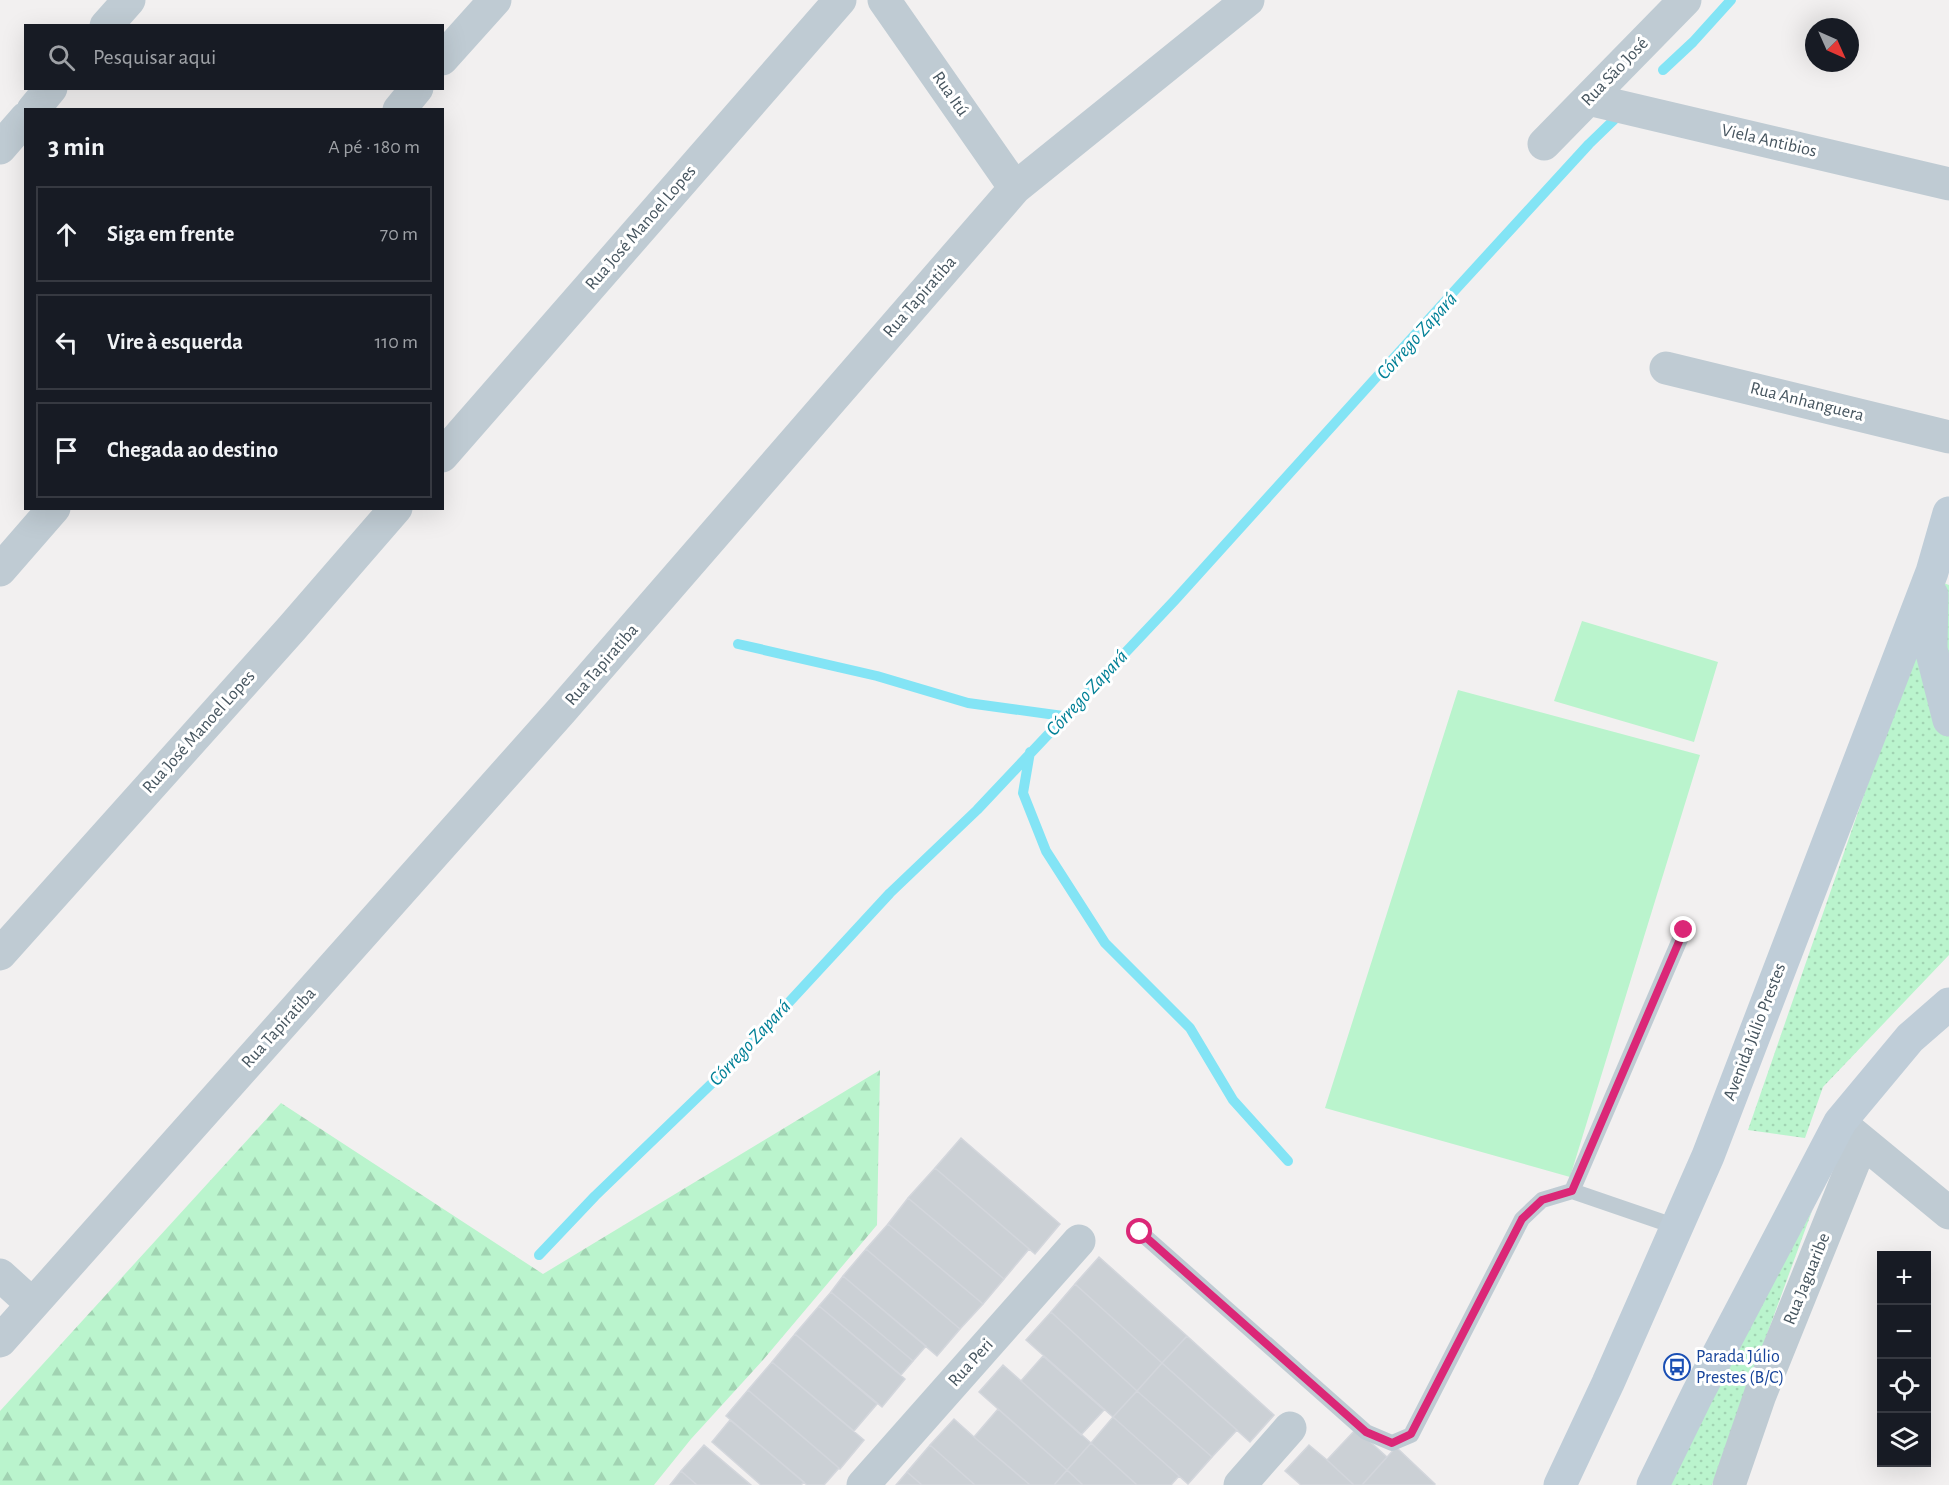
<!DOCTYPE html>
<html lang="pt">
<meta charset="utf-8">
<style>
body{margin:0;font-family:"Alegreya Sans",sans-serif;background:#20242c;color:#f1f3f6}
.controls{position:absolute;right:18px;bottom:18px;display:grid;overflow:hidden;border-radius:0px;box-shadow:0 6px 24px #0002}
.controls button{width:54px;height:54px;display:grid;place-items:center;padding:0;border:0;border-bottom:2px solid #363941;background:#171b24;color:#f1f3f6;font:30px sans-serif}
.compass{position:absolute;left:1805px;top:18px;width:54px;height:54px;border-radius:50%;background:#171b24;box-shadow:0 6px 24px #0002;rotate:135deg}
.stop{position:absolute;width:18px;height:18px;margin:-14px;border:4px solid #db2777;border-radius:50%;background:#fff}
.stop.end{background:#db2777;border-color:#fff;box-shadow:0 2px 6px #0008}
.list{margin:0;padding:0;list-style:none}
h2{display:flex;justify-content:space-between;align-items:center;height:78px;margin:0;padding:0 24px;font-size:26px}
h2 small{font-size:20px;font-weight:400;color:#9ea1a6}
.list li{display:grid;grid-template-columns:39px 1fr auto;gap:18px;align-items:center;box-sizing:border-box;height:96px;margin:0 12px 12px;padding:0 12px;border:2px solid #363941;border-radius:0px}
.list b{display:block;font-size:22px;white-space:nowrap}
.list em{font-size:20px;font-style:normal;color:#9ea1a6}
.icon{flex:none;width:33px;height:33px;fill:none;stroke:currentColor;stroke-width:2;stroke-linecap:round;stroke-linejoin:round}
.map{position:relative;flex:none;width:1949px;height:1485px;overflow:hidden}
.search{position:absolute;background:#171b24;box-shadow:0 6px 24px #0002;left:24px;top:24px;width:420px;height:66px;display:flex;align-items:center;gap:15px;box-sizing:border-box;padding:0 21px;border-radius:0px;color:#9ea1a6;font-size:22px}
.panel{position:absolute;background:#171b24;box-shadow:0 6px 24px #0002;left:24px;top:108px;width:420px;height:402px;border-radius:0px}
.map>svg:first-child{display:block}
.grass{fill:url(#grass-dots)}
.forest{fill:url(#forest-firs)}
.pitch{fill:#baf4cd}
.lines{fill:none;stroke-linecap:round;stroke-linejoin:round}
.stream{stroke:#83e4f5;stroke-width:10}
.building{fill:#cbd0d5;stroke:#d3d6dc;stroke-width:1.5}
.service{stroke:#bfcbd3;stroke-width:16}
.minor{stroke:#bfcbd3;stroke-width:33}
.secondary{stroke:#bfcdd8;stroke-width:33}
.route{stroke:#db2777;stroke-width:8}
.labels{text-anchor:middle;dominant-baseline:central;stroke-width:6;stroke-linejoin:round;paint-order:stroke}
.street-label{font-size:18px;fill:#46555f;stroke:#fff}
.transit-label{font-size:18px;fill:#164399;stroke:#fff;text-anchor:start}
.water-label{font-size:20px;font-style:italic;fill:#038197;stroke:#fff}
</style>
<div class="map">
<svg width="1949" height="1485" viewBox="0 0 1949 1485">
<defs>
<pattern id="grass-dots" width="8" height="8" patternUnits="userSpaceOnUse" patternTransform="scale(1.5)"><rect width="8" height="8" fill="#baf4cd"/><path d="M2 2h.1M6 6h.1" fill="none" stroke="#a1d3b2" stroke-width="1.8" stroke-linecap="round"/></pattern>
<pattern id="forest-firs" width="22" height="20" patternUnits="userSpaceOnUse" patternTransform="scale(1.5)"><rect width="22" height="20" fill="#baf4cd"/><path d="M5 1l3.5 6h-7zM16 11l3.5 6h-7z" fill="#a1d3b2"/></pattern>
</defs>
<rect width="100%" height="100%" fill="#f2f0f0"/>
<path class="grass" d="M1938 581 1949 585V955L1823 1087 1805 1138 1748 1130Z
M1812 1211 1712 1485H1655Z"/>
<path class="forest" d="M880 1070 877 1225 763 1360 691 1439 654 1485H0V1411L281 1103 543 1274Z"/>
<path class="pitch" d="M1582 621 1718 662 1694 742 1554 701Z
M1458 690 1700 755 1570 1177 1325 1108Z"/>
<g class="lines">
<path class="stream" d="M1663 70 1693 42 1731 0
M738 644 877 676 968 703 1063 716
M1030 752 1023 793 1046 851 1105 943 1190 1028 1233 1100 1288 1161
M539 1255 595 1196 732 1064 890 893 977 810 1175 600 1457 288 1589 144 1619 115"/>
</g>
<path class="building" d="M961 1138 1060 1224 1035 1254 935 1168Z
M935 1168 1029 1249 1004 1279 908 1198Z
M908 1198 1004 1279 983 1304 888 1224Z
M888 1224 983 1304 960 1329 866 1249Z
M866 1249 960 1329 937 1356 843 1276Z
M1099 1257 1187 1336 1162 1363 1075 1284Z
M843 1276 926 1346 913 1361 831 1292Z
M1075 1284 1162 1363 1137 1391 1051 1312Z
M831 1292 913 1361 901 1375 819 1306Z
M819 1306 905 1379 882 1407 795 1334Z
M1051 1312 1137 1391 1113 1417 1026 1340Z
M795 1334 877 1404 854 1431 772 1362Z
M1187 1336 1274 1415 1250 1442 1162 1363Z
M1043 1356 1104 1410 1081 1435 1021 1381Z
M772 1362 864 1440 840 1469 748 1390Z
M1162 1363 1237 1430 1212 1457 1137 1391Z
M1003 1365 1091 1443 1067 1470 979 1392Z
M748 1390 839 1468 824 1485H807L726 1416Z
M1137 1391 1212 1457 1188 1484 1113 1417Z
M998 1409 1067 1470 1054 1485H1030L974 1437Z
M1113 1417 1179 1476 1171 1485H1137L1091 1443Z
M954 1419 974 1437 1030 1485H975L930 1445Z
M730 1420 804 1482 801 1485H761L712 1442Z
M1356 1429 1387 1457 1362 1485H1354L1327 1460Z
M1091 1443 1137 1485H1083L1067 1470Z
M704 1445 751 1485H697L681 1471Z
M930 1445 975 1485H922L907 1472Z
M1309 1445 1327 1460 1354 1485H1301L1285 1471Z
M1396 1447 1435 1484 1434 1485H1362Z
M1067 1470 1083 1485H1054Z
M681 1471 697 1485H670Z
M907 1472 922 1485H896Z"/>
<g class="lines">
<path class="service" d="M1572 1191 1677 1227
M1140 1232 1366 1432 1392 1443 1411 1435 1522 1219 1542 1200 1572 1191 1684 930"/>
<path class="minor" d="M884 0 1015 188
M106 26 129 0
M442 59 495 0
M1588 99 1949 184
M33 110 51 88
M399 110 417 88
M1544 144 1685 0
M0 148 26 118
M1666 368 1949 437
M442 456 840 0
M0 570 54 508
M0 954 292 628 396 508
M1846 1128 1949 1213
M0 1275 32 1304
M0 1341 561 711 1015 188 1248 0
M863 1485 1079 1241
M1240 1485 1290 1428
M1729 1485 1760 1395 1862 1142"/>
<path class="secondary" d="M1932 595 1931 649 1949 720
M1560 1485 1608 1383 1708 1156 1932 572 1949 513
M1653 1485 1697 1395 1840 1122 1910 1038 1949 1004"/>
</g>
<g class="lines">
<path class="route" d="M1140 1232 1366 1432 1392 1443 1411 1434 1522 1219 1542 1200 1572 1191 1684 930"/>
</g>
<defs>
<symbol id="bus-ring" viewBox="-11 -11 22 22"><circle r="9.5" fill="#fff" stroke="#1a4fb4" stroke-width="1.5"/><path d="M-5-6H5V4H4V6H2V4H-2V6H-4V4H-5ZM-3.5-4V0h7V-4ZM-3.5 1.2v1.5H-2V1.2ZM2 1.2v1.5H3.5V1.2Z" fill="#1a4fb4"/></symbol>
</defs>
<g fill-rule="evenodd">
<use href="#bus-ring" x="1662" y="1352" width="30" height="30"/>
</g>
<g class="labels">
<g class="street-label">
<text transform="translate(1615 72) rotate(-46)">Rua São José</text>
<text transform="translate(950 94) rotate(55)">Rua Itú</text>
<text transform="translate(1769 141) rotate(13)">Viela Antibios</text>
<text transform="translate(641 228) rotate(-49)">Rua José Manoel Lopes</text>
<text transform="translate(920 297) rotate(-49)">Rua Tapiratiba</text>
<text transform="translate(1807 402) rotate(14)">Rua Anhanguera</text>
<text transform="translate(602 665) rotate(-49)">Rua Tapiratiba</text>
<text transform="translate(199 732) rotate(-48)">Rua José Manoel Lopes</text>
<text transform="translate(279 1028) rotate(-48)">Rua Tapiratiba</text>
<text transform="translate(1755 1032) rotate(-69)">Avenida Júlio Prestes</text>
<text transform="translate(1807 1279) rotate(-68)">Rua Jaguaribe</text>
<text transform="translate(971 1363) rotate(-48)">Rua Peri</text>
</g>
<g class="transit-label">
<text x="1696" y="1357">Parada Júlio<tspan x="1696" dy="21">Prestes (B/C)</tspan></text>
</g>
<g class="water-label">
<text transform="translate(1417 336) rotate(-48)">Córrego Zapará</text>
<text transform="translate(1087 693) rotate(-47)">Córrego Zapará</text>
<text transform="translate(750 1043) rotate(-47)">Córrego Zapará</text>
</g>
</g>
</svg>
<div class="controls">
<button>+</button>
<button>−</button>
<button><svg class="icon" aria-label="locate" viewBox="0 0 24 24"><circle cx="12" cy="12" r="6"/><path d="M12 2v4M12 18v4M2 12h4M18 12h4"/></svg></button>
<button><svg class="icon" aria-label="layers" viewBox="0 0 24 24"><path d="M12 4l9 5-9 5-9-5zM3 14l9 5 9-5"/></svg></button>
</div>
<svg class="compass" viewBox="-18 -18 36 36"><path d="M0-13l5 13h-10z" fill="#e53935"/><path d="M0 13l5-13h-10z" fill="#9ea1a6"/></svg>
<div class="stop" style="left:1140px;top:1232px"></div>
<div class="stop end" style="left:1684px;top:930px"></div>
<div class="search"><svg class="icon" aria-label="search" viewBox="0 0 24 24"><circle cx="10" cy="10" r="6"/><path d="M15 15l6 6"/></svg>Pesquisar aqui</div>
<section class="panel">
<h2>3 min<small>A pé · 180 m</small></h2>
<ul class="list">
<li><svg class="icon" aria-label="ahead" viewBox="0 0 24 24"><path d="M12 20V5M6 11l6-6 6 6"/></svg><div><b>Siga em frente</b></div><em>70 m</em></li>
<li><svg class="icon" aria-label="left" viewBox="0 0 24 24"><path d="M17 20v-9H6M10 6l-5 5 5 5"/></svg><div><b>Vire à esquerda</b></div><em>110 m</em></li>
<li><svg class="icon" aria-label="arrive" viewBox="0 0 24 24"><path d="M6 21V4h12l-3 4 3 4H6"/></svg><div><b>Chegada ao destino</b></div></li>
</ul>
</section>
</div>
